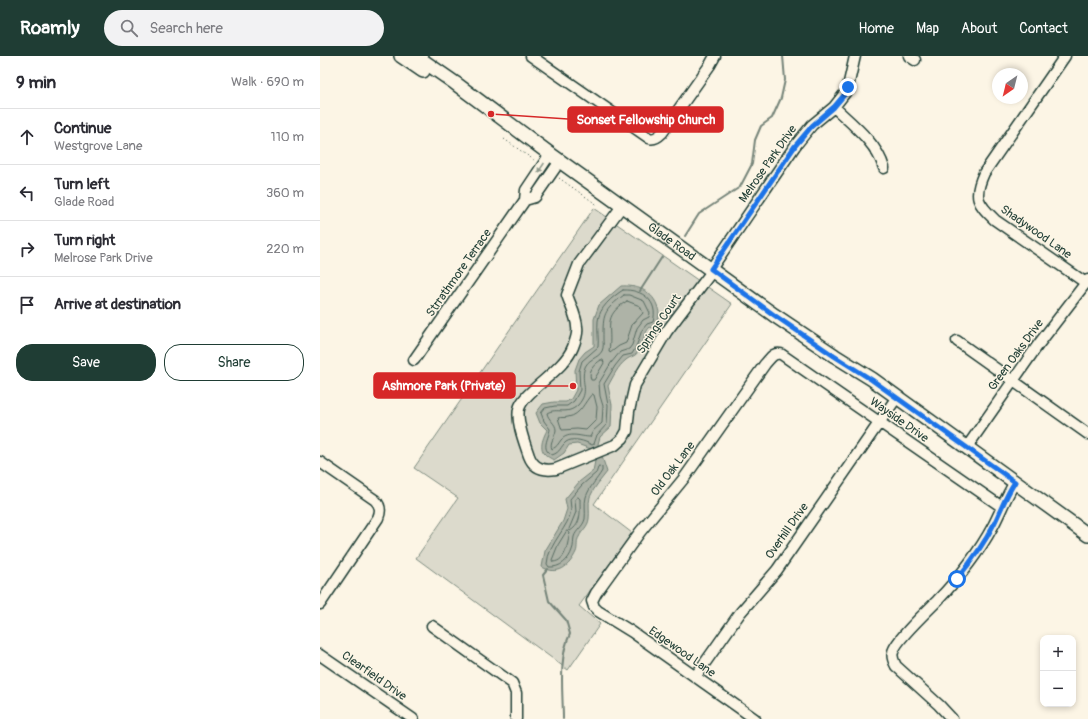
<!DOCTYPE html>
<meta charset="utf-8">
<style>
body{margin:0;font-family:Pangolin,sans-serif;background:#f2f2f3;color:#2b2b33}
.controls{position:absolute;right:12px;bottom:12px;display:grid;overflow:hidden;border-radius:8px;box-shadow:0 2px 6px #0003}
.controls button{width:36px;height:36px;display:grid;place-items:center;padding:0;border:0;border-bottom:1px solid #e1e1e2;background:#fff;color:#2b2b33;font:20px sans-serif}
.compass{position:absolute;left:672px;top:12px;width:36px;height:36px;border-radius:50%;background:#fff;box-shadow:0 2px 6px #0003;rotate:215deg}
.stop{position:absolute;width:12px;height:12px;margin:-9px;border:3px solid #1a73e8;border-radius:50%;background:#fff}
.stop.end{background:#1a73e8;border-color:#fff;box-shadow:0 1px 4px #0008}
.list{margin:0;padding:0;list-style:none}
h2{display:flex;justify-content:space-between;align-items:center;height:52px;margin:0;padding:0 16px;font-size:17px}
h2 small{font-size:13px;font-weight:400;color:#7c7c81}
.list li{display:grid;grid-template-columns:26px 1fr auto;gap:12px;align-items:center;box-sizing:border-box;height:56px;padding:0 16px;border-top:1px solid #e1e1e2}
.list b{display:block;font-size:15px;white-space:nowrap}
.list p{margin:0;font-size:13px;white-space:nowrap;color:#7c7c81}
.list em{font-size:13px;font-style:normal;color:#7c7c81}
.actions{display:flex;gap:8px;padding:12px 16px}
.actions a{flex:1;padding:9px 0;border:1px solid #1f3d34;border-radius:16px;text-align:center;font-size:14px;color:#1f3d34}
.actions .main{background:#1f3d34;color:#fff}
.icon{flex:none;width:22px;height:22px;fill:none;stroke:currentColor;stroke-width:2;stroke-linecap:round;stroke-linejoin:round}
.map{position:relative;flex:none;width:768px;height:663px;overflow:hidden}
header{display:flex;align-items:center;gap:24px;box-sizing:border-box;height:56px;padding:0 20px;background:#1f3d34;color:#fff}
header strong{font-size:19px}
nav{display:flex;gap:22px;margin-inline-start:auto;font-size:14px}
.search{width:280px;height:36px;background:#f2f2f3;display:flex;align-items:center;gap:10px;box-sizing:border-box;padding:0 14px;border-radius:22px;color:#7c7c81;font-size:15px}
main{display:flex}
aside{flex:1;background:#fff}
.map>svg:first-child{display:block}
.green{fill:#dcdacc;stroke:#7e8c80}
.water{fill:#aeb3a7;stroke:#758479}
.lines{fill:none;stroke-linecap:round;stroke-linejoin:round}
.shore{stroke:#586c62;stroke-width:1}
.stream{stroke:#758479;stroke-width:2}
.minor-casing{stroke:#1f3d34;stroke-width:13}
.major-casing{stroke:#1f3d34;stroke-width:16}
.path{stroke:#1f3d34;stroke-width:1;stroke-dasharray:1 3;stroke-linecap:butt}
.minor{stroke:#fcf5e5;stroke-width:10}
.major{stroke:#fcf5e5;stroke-width:13}
.oneway{fill:#8e998c}
.route{stroke:#1a73e8;stroke-width:5}
.labels{text-anchor:middle;dominant-baseline:central;stroke-width:3;stroke-linejoin:round;paint-order:stroke}
.street-label{font-size:12px;fill:#1f3d34;stroke:#fcf5e5}
.leader{fill:none;stroke:#d62828;stroke-width:1.5}
.callout-dot{fill:#d62828;stroke:#fcf5e5;stroke-width:1.5}
.callout{fill:#d62828;stroke:#d62828;stroke-width:1.5}
.callout-label{font-size:13px;text-anchor:middle;font-weight:bold;fill:#fff}
</style>
<header>
<strong>Roamly</strong>
<div class="search"><svg class="icon" aria-label="search" viewBox="0 0 24 24"><circle cx="10" cy="10" r="6"/><path d="M15 15l6 6"/></svg>Search here</div>
<nav><a>Home</a><a>Map</a><a>About</a><a>Contact</a></nav>
</header>
<main>
<aside>
<h2>9 min<small>Walk · 690 m</small></h2>
<ul class="list">
<li><svg class="icon" aria-label="ahead" viewBox="0 0 24 24"><path d="M12 20V5M6 11l6-6 6 6"/></svg><div><b>Continue</b><p>Westgrove Lane</p></div><em>110 m</em></li>
<li><svg class="icon" aria-label="left" viewBox="0 0 24 24"><path d="M17 20v-9H6M10 6l-5 5 5 5"/></svg><div><b>Turn left</b><p>Glade Road</p></div><em>360 m</em></li>
<li><svg class="icon" aria-label="right" viewBox="0 0 24 24"><path d="M7 20v-9h11M14 6l5 5-5 5"/></svg><div><b>Turn right</b><p>Melrose Park Drive</p></div><em>220 m</em></li>
<li><svg class="icon" aria-label="arrive" viewBox="0 0 24 24"><path d="M6 21V4h12l-3 4 3 4H6"/></svg><div><b>Arrive at destination</b></div></li>
</ul>
<div class="actions"><a class="main">Save</a><a>Share</a></div>
</aside>
<div class="map">
<svg width="768" height="663" viewBox="0 0 768 663">
<rect width="100%" height="100%" fill="#fcf5e5"/>
<filter id="ink" filterUnits="userSpaceOnUse"><feTurbulence type="fractalNoise" baseFrequency=".025" numOctaves="2"/><feDisplacementMap in="SourceGraphic" scale="8" xChannelSelector="R" yChannelSelector="G"/><feConvolveMatrix kernelMatrix="1 2 1 2 8 2 1 2 1" color-interpolation-filters="sRGB"/></filter>
<g filter="url(#ink)">
<path class="green" d="M274 152 412 248 274 448 312 477 259 550 280 568 248 614 96 502 138 442 94 412Z"/>
<path class="water" d="M301 230C316 229 331 234 337 249 338 252 339 255 339 258 339 263 337 268 335 273L330 271C323 278 325 285 320 293 315 302 312 299 306 304 298 310 293 321 288 330L292 349 291 371 280 381 278 388 287 416C281 424 274 431 270 441 268 448 270 456 269 463 268 471 262 474 259 481 256 485 258 492 256 496 249 511 238 520 222 511L225 495 243 465 247 453 245 443 259 426 273 415 275 405 271 393 257 388 249 389 244 397 234 404C218 397 220 388 227 374L220 367 216 357 223 348 234 346H246L251 343 256 334 255 314 259 303 265 296 274 290V263L279 249Z"/>
<g class="lines">
<path class="shore" d="M303 234C322 233 339 245 333 266L327 268 322 274 316 291 312 298 303 300 295 310 284 328 288 349 287 368 277 379 274 388 272 389C265 385 253 381 246 386 240 391 241 396 232 399 220 393 229 382 230 373L224 365 221 357 225 352 235 350H247L254 345 260 334 259 315 262 305 278 291C279 283 277 274 278 265 279 252 292 241 303 234Z
M304 239H309L324 245 330 257 329 261 323 264 317 272 312 289 309 293 300 296 291 307 279 327 280 340 283 350 282 367 273 375 270 381C261 381 249 375 241 384 238 388 237 391 232 393 229 386 235 382 236 374 236 367 228 364 227 357 237 351 247 360 258 349 270 335 261 328 264 314 267 302 278 303 282 295 284 291 283 286 283 283 283 258 283 255 304 239Z
M307 245 320 250 323 257 312 269 306 287 299 290 290 297 289 295C293 271 281 261 307 245Z
M281 304H283L284 307 274 324H271C268 315 273 309 281 304Z
M272 338 274 339 277 351 276 364 266 374 257 373 242 374 238 362C241 361 245 362 248 361 261 359 264 346 272 338Z
M279 410 282 411V415C276 425 270 430 266 441 264 448 266 456 265 463 263 471 256 474 254 481 253 485 254 490 252 494 249 504 240 512 229 511L227 508C228 487 250 471 251 453 251 450 250 446 250 443L262 429 276 417Z
M258 441 260 443C260 455 262 468 250 475L249 473 256 456 255 444Z
M247 475 250 477C247 487 247 505 233 506L232 504 238 489Z"/>
<path class="stream" d="M365 180 379 158 420 131 432 108 435 84 441 70 452 62 461 42 465 24 463 0
M320 235 342 201
M228 513 223 519 229 545 246 564 250 578C238 603 243 636 243 663"/>
<defs>
<path id="minor" d="M211 0 329 82C334 84 339 80 342 77L390 9 395 0
M589 0 595 4
M745 0 664 117C653 141 657 147 675 164L766 227
M514 51C532 68 557 87 564 112
M205 144 215 141 240 105
M302 150 259 208 247 239C250 248 257 262 257 271 258 276 255 286 253 291 244 315 203 335 199 353 196 366 205 388 209 400 214 413 224 415 236 413L295 389 303 382 307 375 309 355 315 329 347 275 393 214
M391 213 475 90 492 69 514 51 525 37 528 31 535 0
M637 285 768 378
M94 304 205 144 206 134 230 98
M647 391 718 289 768 224
M0 406 55 444C61 450 61 455 58 462L0 548
M112 570 192 627 196 637V663
M0 599 93 663
M375 621 420 557 457 514 577 341
M435 663 312 576 278 555 274 551 272 545 276 537 320 476 365 421 445 308C450 303 453 296 461 298L682 451
M632 663 619 649 576 610C574 606 571 601 573 596 575 585 607 555 617 545 639 522 658 498 673 470 681 455 686 440 695 426"/>
<g id="major">
<path d="M81 0 103 15"/>
<path id="s1" d="M96 0 135 27 230 98 454 259 515 300 552 323 768 479"/>
</g>
</defs>
<use href="#minor" class="minor-casing"/>
<use href="#major" class="major-casing"/>
<path class="path" d="M184 83 214 104
M239 122 276 148"/>
<use href="#minor" class="minor"/>
<use href="#major" class="major"/>
</g>
<defs><path id="oneway-solid" d="M-6-.8H1V-3.2L6.5 0L1 3.2V.8H-6Z"/></defs>
<use class="oneway" href="#oneway-solid" transform="translate(221 112) rotate(124)"/>
</g>
<g class="lines" filter="url(#ink)">
<path class="route" d="M528 31 525 38 514 51 492 70 475 90 391 213 454 259 514 300 552 324 695 426C686 439 681 454 674 468 664 488 651 506 637 523"/>
</g>
<g class="labels">
<g class="street-label">
<text transform="translate(448 108) rotate(-55)">Melrose Park Drive</text>
<text transform="translate(716 176) rotate(35)">Shadywood Lane</text>
<text stroke="none"><textPath href="#s1" startOffset="316">Glade Road</textPath></text>
<text transform="translate(139 217) rotate(-55)">Strrathmore Terrace</text>
<text transform="translate(339 268) rotate(-56)">Springs Court</text>
<text transform="translate(696 299) rotate(-54)">Green Oaks Drive</text>
<text transform="translate(579 364) rotate(35)">Wayside Drive</text>
<text transform="translate(353 413) rotate(-53)">Old Oak Lane</text>
<text transform="translate(467 475) rotate(-55)">Overhill Drive</text>
<text transform="translate(362 596) rotate(35)">Edgewood Lane</text>
<text transform="translate(54 620) rotate(35)">Clearfield Drive</text>
</g>
</g>
<path class="leader" d="M171 58L248 63M253 330L195 330"/>
<g class="callout-dot">
<circle cx="171" cy="58" r="4"/>
<circle cx="253" cy="330" r="4"/>
</g>
<g class="callout">
<rect x="248" y="51" width="155" height="25" rx="4"/>
<rect x="54" y="317" width="141" height="25" rx="4"/>
</g>
<g class="callout-label">
<text x="326" y="68">Sonset Fellowship Church</text>
<text x="124" y="334">Ashmore Park (Private)</text>
</g>
</svg>
<div class="controls">
<button>+</button>
<button>−</button>
</div>
<svg class="compass" viewBox="-18 -18 36 36"><path d="M0-13l5 13h-10z" fill="#e53935"/><path d="M0 13l5-13h-10z" fill="#7c7c81"/></svg>
<div class="stop" style="left:637px;top:523px"></div>
<div class="stop end" style="left:528px;top:31px"></div>
</div>
</main>
